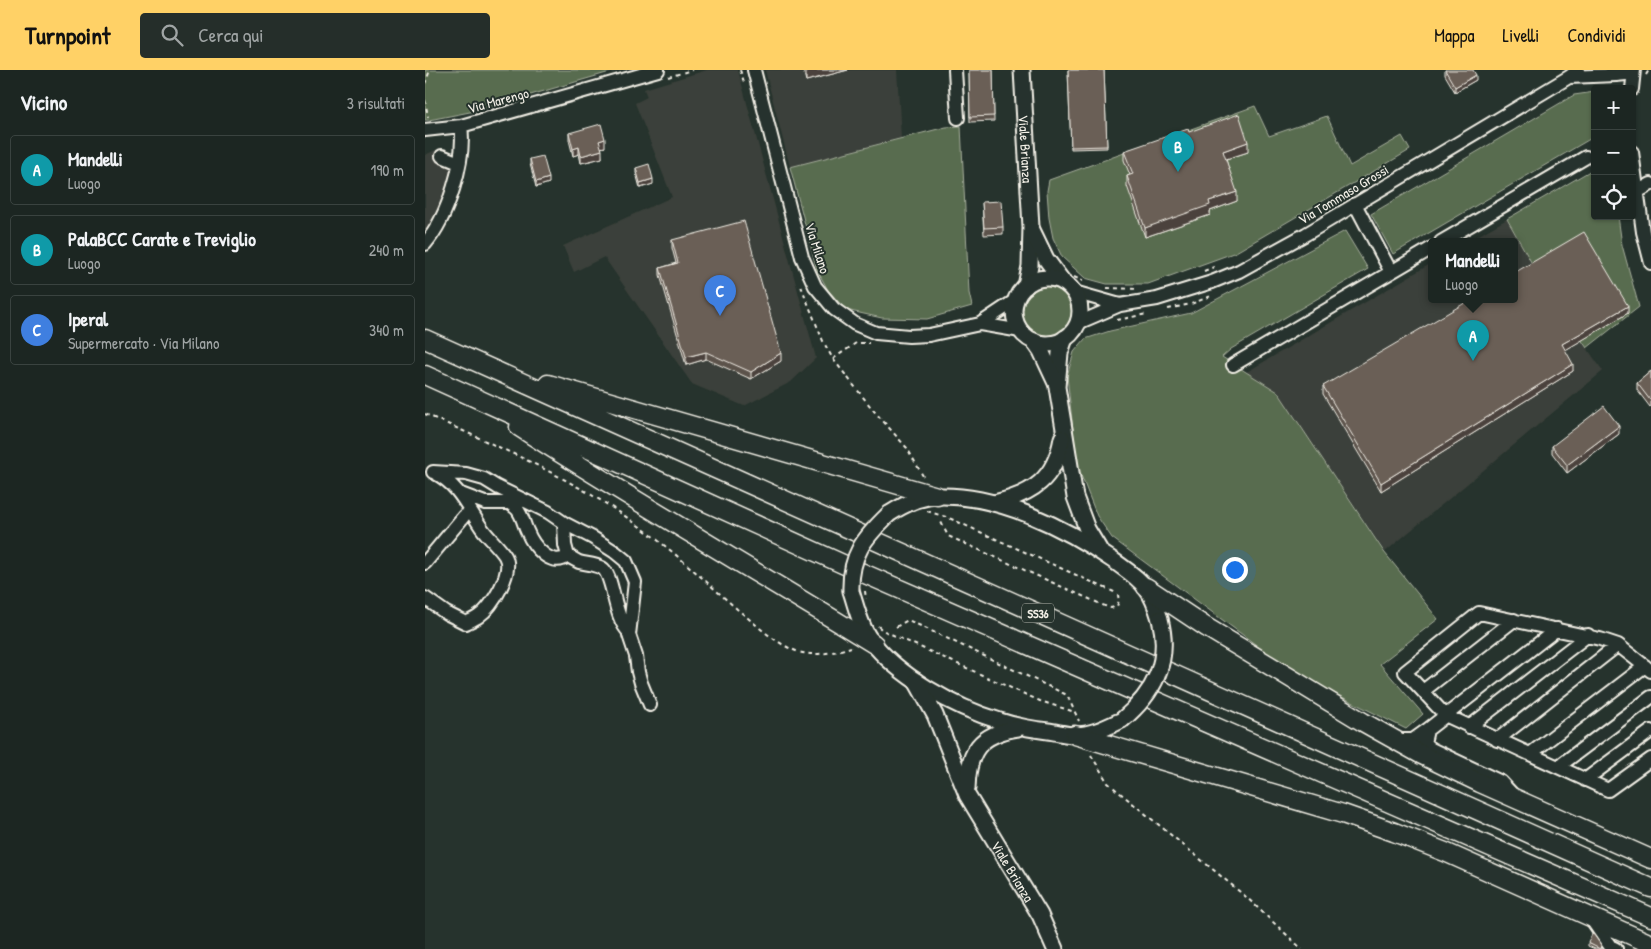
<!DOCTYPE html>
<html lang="it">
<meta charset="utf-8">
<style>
body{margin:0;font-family:"Patrick Hand",sans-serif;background:#252e2a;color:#f1f3f6}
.controls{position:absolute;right:15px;top:15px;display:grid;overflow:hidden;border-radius:5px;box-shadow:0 1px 4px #0004}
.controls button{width:45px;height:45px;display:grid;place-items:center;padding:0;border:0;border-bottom:1px solid #3a4340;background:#1c2622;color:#f1f3f6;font:25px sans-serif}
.you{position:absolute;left:809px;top:499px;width:18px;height:18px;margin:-12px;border:4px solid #fff;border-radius:50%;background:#1a73e8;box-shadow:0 0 0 8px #1a73e833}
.badge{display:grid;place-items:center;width:32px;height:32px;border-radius:50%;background:#ffd166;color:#fff;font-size:16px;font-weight:700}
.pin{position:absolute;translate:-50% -41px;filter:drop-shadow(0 1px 2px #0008)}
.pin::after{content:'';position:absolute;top:26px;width:18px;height:15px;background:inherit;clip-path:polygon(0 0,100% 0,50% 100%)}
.popup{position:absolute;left:1003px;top:168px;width:90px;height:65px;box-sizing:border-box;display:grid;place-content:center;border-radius:5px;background:#1c2622;filter:drop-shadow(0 1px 4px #0005);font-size:16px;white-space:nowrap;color:#a0a5a5}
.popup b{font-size:19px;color:#f1f3f6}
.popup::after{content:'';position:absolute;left:50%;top:100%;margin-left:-10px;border:10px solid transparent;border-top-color:#1c2622}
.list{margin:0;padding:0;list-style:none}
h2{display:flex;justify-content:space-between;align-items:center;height:65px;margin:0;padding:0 20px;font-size:21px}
h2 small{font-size:16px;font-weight:400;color:#a0a5a5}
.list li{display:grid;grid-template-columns:32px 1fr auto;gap:15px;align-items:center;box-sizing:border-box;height:70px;margin:0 10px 10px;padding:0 10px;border:1px solid #3a4340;border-radius:5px}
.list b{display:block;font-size:19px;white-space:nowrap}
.list p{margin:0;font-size:16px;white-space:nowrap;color:#a0a5a5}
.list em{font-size:16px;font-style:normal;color:#a0a5a5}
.icon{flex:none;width:28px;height:28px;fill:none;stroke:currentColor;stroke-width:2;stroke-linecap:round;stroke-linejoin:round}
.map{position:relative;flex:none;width:1226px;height:879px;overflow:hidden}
header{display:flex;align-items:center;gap:30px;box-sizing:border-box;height:70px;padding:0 25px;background:#ffd166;color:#111}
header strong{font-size:24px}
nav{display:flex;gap:28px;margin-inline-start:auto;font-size:18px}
.search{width:350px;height:45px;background:#252e2a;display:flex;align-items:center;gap:12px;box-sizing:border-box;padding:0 18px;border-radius:5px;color:#a0a5a5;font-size:19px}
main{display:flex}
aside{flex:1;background:#1c2622}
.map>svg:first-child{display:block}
.built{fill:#3b403a}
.green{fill:#596c4f;stroke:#a6ae9c}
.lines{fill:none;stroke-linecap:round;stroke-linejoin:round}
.minor-casing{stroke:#f4f1e8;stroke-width:16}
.major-casing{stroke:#f4f1e8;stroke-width:19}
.highway-casing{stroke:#f4f1e8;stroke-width:21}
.path{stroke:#f4f1e8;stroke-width:2;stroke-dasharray:4 4;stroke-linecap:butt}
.minor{stroke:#26332d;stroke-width:12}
.major{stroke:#26332d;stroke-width:15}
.highway{stroke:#26332d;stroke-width:18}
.major-bridge-casing{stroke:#f4f1e8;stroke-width:19;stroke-linecap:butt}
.path-bridge{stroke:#f4f1e8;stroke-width:2;stroke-dasharray:4 4;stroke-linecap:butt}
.major-bridge{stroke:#26332d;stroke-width:15}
.wall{fill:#5c524b;stroke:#f4f1e8}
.shaded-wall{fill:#4b423d;stroke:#f4f1e8}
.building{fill:#6b5f57;stroke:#f4f1e8}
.labels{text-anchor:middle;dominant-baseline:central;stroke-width:4;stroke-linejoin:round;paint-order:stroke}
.shield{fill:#26332d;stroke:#b6b8b0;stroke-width:1}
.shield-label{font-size:12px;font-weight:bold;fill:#f4f1e8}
.street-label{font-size:14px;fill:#f4f1e8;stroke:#26332d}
</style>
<header>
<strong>Turnpoint</strong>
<div class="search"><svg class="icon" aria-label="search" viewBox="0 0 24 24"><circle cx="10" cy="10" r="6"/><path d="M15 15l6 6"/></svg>Cerca qui</div>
<nav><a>Mappa</a><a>Livelli</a><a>Condividi</a></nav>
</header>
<main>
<aside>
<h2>Vicino<small>3 risultati</small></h2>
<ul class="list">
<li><span class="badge" style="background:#0f9aa8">A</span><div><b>Mandelli</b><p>Luogo</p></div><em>190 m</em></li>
<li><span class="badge" style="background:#0f9aa8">B</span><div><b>PalaBCC Carate e Treviglio</b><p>Luogo</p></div><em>240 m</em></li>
<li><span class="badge" style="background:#3f7fe0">C</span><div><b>Iperal</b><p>Supermercato · Via Milano</p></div><em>340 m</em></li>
</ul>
</aside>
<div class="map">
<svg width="1226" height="879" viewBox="0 0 1226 879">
<rect width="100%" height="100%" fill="#26332d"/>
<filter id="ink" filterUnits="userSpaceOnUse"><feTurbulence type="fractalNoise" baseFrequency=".02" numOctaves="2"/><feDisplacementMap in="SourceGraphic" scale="10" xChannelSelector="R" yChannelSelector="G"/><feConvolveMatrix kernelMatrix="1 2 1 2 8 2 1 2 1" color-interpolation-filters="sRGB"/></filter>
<g filter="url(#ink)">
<path class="built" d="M282 0H313L391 288 366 312 319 336 267 314 179 187 149 202 138 176 247 127 210 33 222 27 219 19Z
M340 0H472L476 68 365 97Z
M13 79 30 84 15 139 0 166V85Z
M1082 149 1124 224 1178 301 960 482 853 322 820 303 1007 193V230H1089V172H1042Z"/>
<path class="green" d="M0 0H192L50 41 4 50H0Z
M1170 22V66L968 184 946 144 1149 25Z
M830 36 844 66 902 46 925 96 977 66 985 80 811 182 723 214H682L660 208 637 187 628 168 624 148 622 121 624 110Z
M536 56 544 223 547 236 502 249 457 248 421 240 403 220 392 200 365 97 521 57Z
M1170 98V146H1193L1197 175 1214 237 1162 278 1124 224 1082 149Z
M920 161 943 199 806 279 797 287 853 322 959 482 1013 549 955 594 998 644 981 659 869 603 687 468 672 446 652 395 642 306 649 282 660 269 685 261 766 243Z
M597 241a25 25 0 1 1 50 0a25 25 0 1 1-50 0Z"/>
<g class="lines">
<defs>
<path id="minor" d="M329 0 377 187 390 216 409 239 430 254 451 263 484 266 504 265 555 254 591 230
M530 0 533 48
M1186 2 1191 5 1201 4 1204 0
M1144 7 1191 5
M1207 19 1209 0
M0 60 36 56 233 0
M1207 82 1218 162 1226 193
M17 86 34 93
M1212 122 1226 114
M930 134 966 202
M1016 172 1161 87
M0 174C23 147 41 90 36 56
M649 222 695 235
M653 253 695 235 732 229 787 212 814 201 881 164 1144 7 1153 0
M555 254 596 261
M808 295 1007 178
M8 402 41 404 59 409 72 417 123 442 139 453 168 468 190 482 201 491 210 512 204 565 211 586 213 602 216 613 225 635
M36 424 60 433H94
M86 434C89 437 93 439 94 442 98 448 99 455 102 461 108 476 126 499 143 486
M139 453 140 475 143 486C147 488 150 490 154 492 161 494 170 494 177 498 189 505 188 547 204 562
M0 493 39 446
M0 528 21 543 41 553C45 551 50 549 54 546 67 537 89 502 80 486 73 475 61 466 54 454 41 434 32 414 10 403
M1226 601 1193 575 1175 569 1054 543 980 602 1020 645 1183 720 1226 689
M998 621 1089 550
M1044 657 1163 565
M1002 660 999 673 1006 679 1076 712 1089 726
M972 670H988L1002 660 1132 559
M1072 670 1193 575
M1105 684 1220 596
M1133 697 1226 627
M1160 710 1226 661
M1165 847 1185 876 1191 879"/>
<g id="major">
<path id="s1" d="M597 0 606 157 605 196 601 216"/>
<path d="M607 160 621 189 638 212"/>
<circle cx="622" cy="241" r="33"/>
<path d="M640 268 635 283 632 317 639 359 650 427 662 459 674 479"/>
<path d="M609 271 616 281 631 313"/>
<path d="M569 433C608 424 630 409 637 368"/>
<path d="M464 444C478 435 496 426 513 426 573 424 641 458 689 491 700 499 713 507 721 518 728 527 732 539 735 549"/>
<path d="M426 521C431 536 435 555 444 568 473 607 529 637 575 651 590 656 607 659 623 661 632 662 641 665 650 665 667 665 682 657 697 650"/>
<path id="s2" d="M491 611 510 645 542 725 615 845 630 879"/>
<path d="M542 719C543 681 554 664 593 658"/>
</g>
<path id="highway" d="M0 269 1226 818
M0 305 431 500 1226 847
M123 314 512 426
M94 357C210 432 331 501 449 574
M721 517 781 557 938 652 997 685 1055 713 1226 789
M650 665 918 744 969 762 1020 782 1226 874"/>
</defs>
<use href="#minor" class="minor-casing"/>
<use href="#major" class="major-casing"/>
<use href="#highway" class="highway-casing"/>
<path class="path" d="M315 0 319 12
M1221 5 1224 0
M243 7 267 0
M0 14 5 0
M0 30 3 47
M779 201 789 197
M649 207 658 211
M376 216 398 271 408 289 449 341 482 378 498 406
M682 218 714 219
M743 239 766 234 786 226
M692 250 722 244
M408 289 431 273H444
M0 344C74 377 148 408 214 456 249 481 280 511 312 539 331 554 350 574 374 582 391 587 410 582 426 577
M502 441 524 448 689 522 693 525 694 531 692 536 686 538 680 536 523 466 515 450
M453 556 457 560 615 631 650 642
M471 557 483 550 642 625 654 651
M666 685 683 713 820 826 877 879"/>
<use href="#minor" class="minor"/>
<use href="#major" class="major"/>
<use href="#highway" class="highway"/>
<defs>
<path id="major-bridge" d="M426 521C425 485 439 468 464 444
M697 650C729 623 746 592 735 549"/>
</defs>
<use href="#major-bridge" class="major-bridge-casing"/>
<path class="path-bridge" d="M440 521 441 529"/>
<use href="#major-bridge" class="major-bridge"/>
</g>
<path class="wall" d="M378 0H423L381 11Z
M544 0H568L569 51 545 52Z
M643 0H679L682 78 646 79Z
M1020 0 1051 10 1030 22 1020 5Z
M764 62 823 82 801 89 812 131 785 141V145L720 167 702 116V106L705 105 699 90V81Z
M144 63 180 77 176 78 177 88 156 93 154 84 148 86 144 70Z
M105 89 124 113 111 117 105 94Z
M211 98 228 114 215 118 211 103Z
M557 132 578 157V164L559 165Z
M247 170 356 291 326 309 281 289 261 295 235 205V198L251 193 247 178Z
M1203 243 1140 280 1148 301 956 421 898 324V316Z
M1226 301V336L1225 337 1212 320V313Z
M1194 364 1142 403 1127 383V376Z
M1163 873 1176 878V879H1170L1163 876Z"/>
<path class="shaded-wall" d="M386 0H423L381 11V1Z
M1051 5V10L1030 22V17Z
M180 69V77L174 78V71Z
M823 72V82L798 90V81Z
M154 77V84L148 86V79Z
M177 80V88L156 93V86Z
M124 108V113L111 117V112Z
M228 109V114L215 118V113Z
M812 122V131L785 141V145L720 167V158L784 131Z
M1203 236V243L1137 282V274Z
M281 282V289L261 295V287Z
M356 283V291L326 309V302Z
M1148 294V301L956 421V413Z
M1194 356V364L1142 403V395Z"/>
<path class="building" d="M544 0H568L569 46 545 47Z
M643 0H679L682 76 646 77Z
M1020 0H1048L1051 5 1030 17Z
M814 44 823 72 798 81 812 122 784 131 785 135 720 158 702 106 708 104 699 81 763 59 764 62Z
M176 54 180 69 174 71 177 80 156 86 154 77 148 79 144 63Z
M118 86 124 108 111 112 105 89Z
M224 94 228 109 215 113 211 98Z
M576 131 578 157 559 158 557 132Z
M319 151 356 283 326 302 281 282 261 287 235 198 253 193 247 170Z
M1159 162 1203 236 1137 274 1148 294 956 413 898 316 1045 230H1089V203Z
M1226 301V329L1225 330 1212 313Z
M1179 336 1194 356 1142 395 1127 376Z
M1167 864 1169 865 1176 875 1175 879 1163 873Z"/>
</g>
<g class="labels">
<rect class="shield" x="597" y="533.5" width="32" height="19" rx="4"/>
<g class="shield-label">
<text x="613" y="543">SS36</text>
</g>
<g class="street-label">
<text transform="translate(73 30) rotate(-15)">Via Marengo</text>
<text stroke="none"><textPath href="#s1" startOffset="79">Viale Brianza</textPath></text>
<text transform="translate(918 124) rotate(-31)">Via Tommaso Grossi</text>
<text transform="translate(393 178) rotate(72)">Via Milano</text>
<text stroke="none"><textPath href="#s2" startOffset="214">Viale Brianza</textPath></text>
</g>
</g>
</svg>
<div class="controls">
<button>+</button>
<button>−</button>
<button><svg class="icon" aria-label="locate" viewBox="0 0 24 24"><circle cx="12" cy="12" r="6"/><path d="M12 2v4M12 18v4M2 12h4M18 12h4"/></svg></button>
</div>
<div class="you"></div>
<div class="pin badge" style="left:1048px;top:291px;background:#0f9aa8">A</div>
<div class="popup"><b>Mandelli</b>Luogo</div>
<div class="pin badge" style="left:753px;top:102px;background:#0f9aa8">B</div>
<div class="pin badge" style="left:295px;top:246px;background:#3f7fe0">C</div>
</div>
</main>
